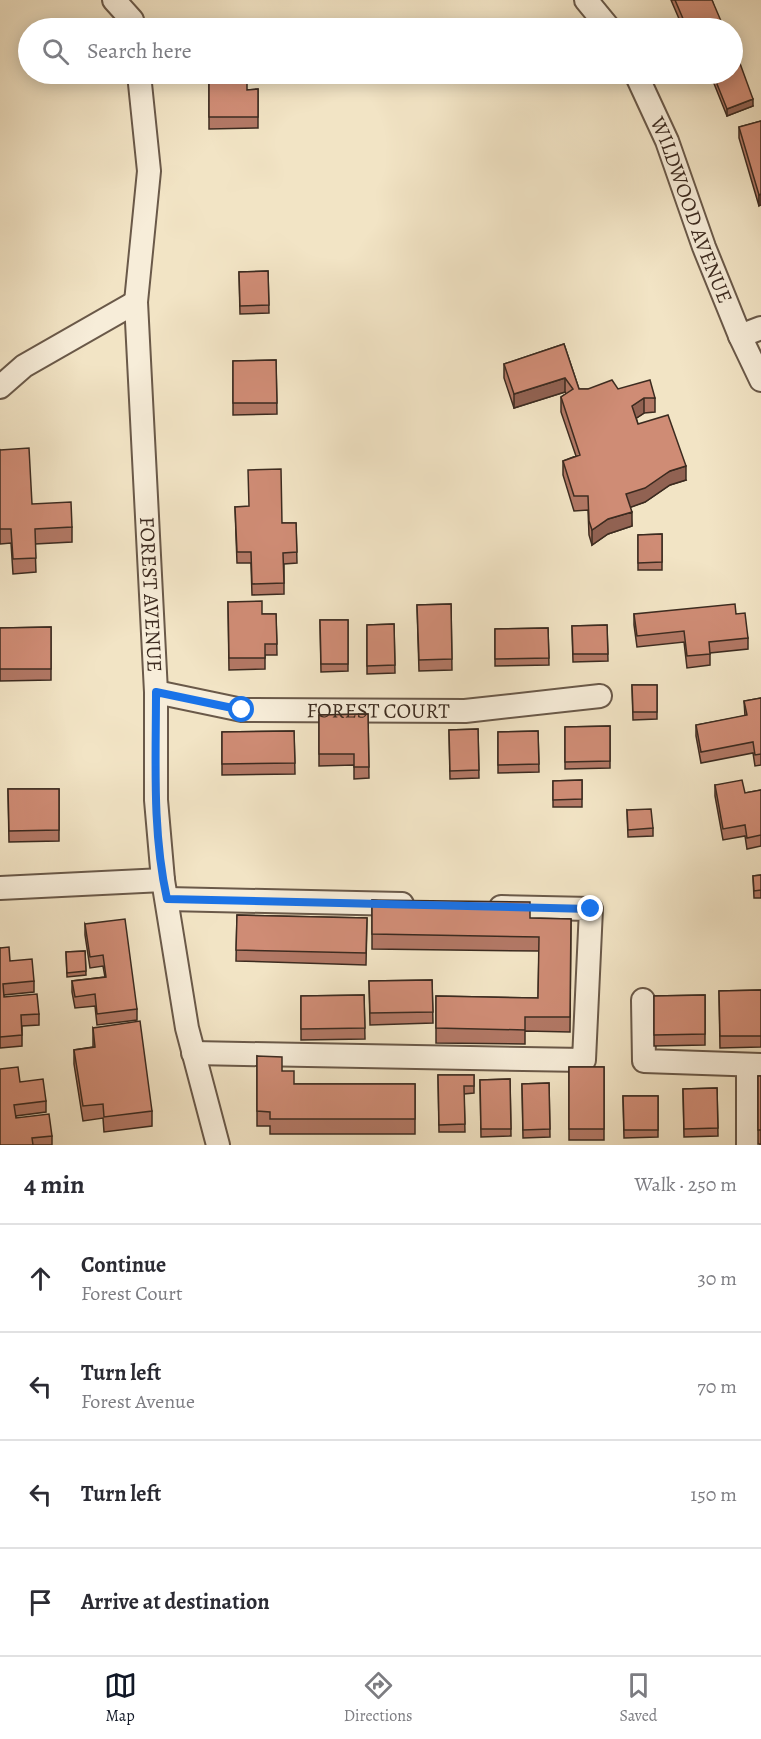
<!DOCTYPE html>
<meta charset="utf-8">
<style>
body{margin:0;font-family:Alegreya,serif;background:#f7f7f7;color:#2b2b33}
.stop{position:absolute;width:18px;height:18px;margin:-14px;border:4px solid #1a73e8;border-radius:50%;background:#fff}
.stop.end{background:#1a73e8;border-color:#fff;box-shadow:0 2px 6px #0008}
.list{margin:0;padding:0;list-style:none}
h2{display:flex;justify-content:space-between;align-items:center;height:78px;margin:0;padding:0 24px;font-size:26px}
h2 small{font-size:20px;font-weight:400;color:#7c7c81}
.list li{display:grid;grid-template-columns:39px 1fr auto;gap:18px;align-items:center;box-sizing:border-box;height:108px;padding:0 24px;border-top:2px solid #e1e1e2}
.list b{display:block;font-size:22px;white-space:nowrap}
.list p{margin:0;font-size:20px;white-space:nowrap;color:#7c7c81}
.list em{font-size:20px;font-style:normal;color:#7c7c81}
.icon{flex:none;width:33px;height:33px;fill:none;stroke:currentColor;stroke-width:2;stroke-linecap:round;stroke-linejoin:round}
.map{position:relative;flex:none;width:761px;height:1145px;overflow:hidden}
.search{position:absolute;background:#fff;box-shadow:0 3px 15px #0003;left:18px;right:18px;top:18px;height:66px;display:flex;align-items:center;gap:15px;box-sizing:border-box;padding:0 21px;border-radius:33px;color:#7c7c81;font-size:22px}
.sheet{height:510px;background:#fff}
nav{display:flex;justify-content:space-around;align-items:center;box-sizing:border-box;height:84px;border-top:2px solid #e1e1e2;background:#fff;font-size:16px;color:#7c7c81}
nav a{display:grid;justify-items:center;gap:3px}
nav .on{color:#111827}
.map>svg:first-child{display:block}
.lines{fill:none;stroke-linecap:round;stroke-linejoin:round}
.minor-casing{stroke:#6a5949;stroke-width:26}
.minor{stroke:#f7edd9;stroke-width:22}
.wall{fill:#b27865;stroke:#3c2b20;stroke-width:1.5}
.shaded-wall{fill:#916252;stroke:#3c2b20;stroke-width:1.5}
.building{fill:#cf8c75;stroke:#3c2b20;stroke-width:1.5}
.route{stroke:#1a73e8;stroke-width:8}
.labels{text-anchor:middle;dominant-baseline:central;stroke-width:6;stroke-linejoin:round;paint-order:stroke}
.street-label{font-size:21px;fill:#3c2b20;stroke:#f7edd9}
</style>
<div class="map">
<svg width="761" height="1145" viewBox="0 0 761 1145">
<rect width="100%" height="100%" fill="#f2e4c5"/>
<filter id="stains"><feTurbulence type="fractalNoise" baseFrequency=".00333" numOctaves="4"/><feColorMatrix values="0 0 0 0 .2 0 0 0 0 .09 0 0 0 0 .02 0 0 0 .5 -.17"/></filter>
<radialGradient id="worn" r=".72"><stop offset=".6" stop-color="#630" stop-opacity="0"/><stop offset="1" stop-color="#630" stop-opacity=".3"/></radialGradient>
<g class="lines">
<defs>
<g id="minor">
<path d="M114 0 132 20 134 28"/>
<path d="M586 0 609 28"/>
<path id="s1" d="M139 74 149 171 136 302 156 692V800L163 880 187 1028 218 1145"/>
<path id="s2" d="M636 74 667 141 704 247 740 336 761 380"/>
<path d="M740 336 761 328"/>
<path d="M0 387 24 366 136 302"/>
<path id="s3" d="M156 692 242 710 465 711 600 696"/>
<path d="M0 888 163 880"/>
<path d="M167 899 402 904"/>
<path d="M643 1000 644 1061 761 1065"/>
<path d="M193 1053 584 1060 591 909 501 907"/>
<path d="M748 1065V1145"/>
</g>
</defs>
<use href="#minor" class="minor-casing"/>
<use href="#minor" class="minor"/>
</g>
<path class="wall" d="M671 0H712L721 28H683Z
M209 74 247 90 258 89V128L209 129Z
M711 74H732L753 106 727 116 711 76Z
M761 121 759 206 739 138V127Z
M268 271 269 313 240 314 239 272Z
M564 344 579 389H618L655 398V412L644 413 636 418 638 424 686 480 670 485 645 502 630 507 632 526 608 534 592 545 589 535 588 510 574 511 563 475V461L576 456 561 412V397L566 394 565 392 514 408 504 378V364Z
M276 360 277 414 233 415V361Z
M0 450 32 504 72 527V542L35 544 36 572 13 574 11 543 0 544Z
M235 507 282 523H296L297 563 284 564V594L252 595 251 563H237Z
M662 534V570H638V535Z
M228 602 262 614H276L277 655H265V669L229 670Z
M451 604 452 670 419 671 417 605Z
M634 614H736L748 638V649L710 653V665L687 668 684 642 637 647 634 625Z
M320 620H348V671L321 672Z
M394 624 395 673 367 674V625Z
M607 625 608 661 573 662 572 626Z
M51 627V680L0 681V628Z
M548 628 549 665 495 666V629Z
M632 685H657V719L633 720Z
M761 698V765L755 766 753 753 701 763 696 736V725L745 716 744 701Z
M368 714 369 778 354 779V765L319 766V715Z
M610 726V768L565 769V727Z
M478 729 479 778 450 779 449 730Z
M294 731 295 774 222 775V732Z
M538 731 539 772 498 773V732Z
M582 780V807H553V781Z
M715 785 745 793 761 790V846L747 849 745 836 723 840 715 796Z
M8 789H59V841L9 842Z
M627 810 653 828V836L628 837Z
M761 875V898H754L753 876Z
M372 900 530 918 571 919 570 1032 525 1031V1044L436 1043V996L538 998 539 951 372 949Z
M237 915 367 918 366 965 236 961Z
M85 924 137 1009V1020L97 1025 95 1006 75 1008 72 992V981L105 977 103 966 90 968 85 935Z
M0 948 10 961 34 981V992L4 995V997L39 1014V1025L22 1026V1046L0 1048Z
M85 951 86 975 67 977 66 952Z
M432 980 433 1023 370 1025 369 981Z
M761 990V1047L720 1048 719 991Z
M364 995 365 1039 301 1040V996Z
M705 995V1045L654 1046V996Z
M93 1028 152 1111V1126L104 1132 103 1118 83 1121 74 1064V1050L93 1047Z
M257 1056 282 1071 294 1084H415V1134H270V1126H257Z
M569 1067H604V1140H569Z
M438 1075H474V1093L464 1094 465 1132H439Z
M758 1076H761V1144H758Z
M510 1079 511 1136 481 1137 480 1080Z
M20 1082 46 1101V1112L16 1116V1118L52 1136V1145H0Z
M549 1083 550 1137 523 1138 522 1084Z
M717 1088 718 1136 684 1137 683 1089Z
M623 1096H658V1137L624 1138Z"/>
<path class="shaded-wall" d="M721 21V28H703Z
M753 99V106L727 116V109Z
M761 194V205L759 206V195Z
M565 378V392L514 408V394Z
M644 398V413L632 421V406Z
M686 466V480L670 485 645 502 626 509V494L670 471Z
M632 512V526L608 534 592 545V530L608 519Z"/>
<path class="building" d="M675 0H712L721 21 703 28H687Z
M738 58 753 99 727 109 713 74H732V60Z
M209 74H247V90L258 89V117H209Z
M761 121V194L759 195 739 127Z
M268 271 269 305 240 306 239 272Z
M564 344 579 389H588L612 380 618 389 650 380 655 398H644L632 406 638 424 668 415 686 466 670 471 645 488 626 494 632 512 608 519 592 530 589 521 588 496H574L563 461 580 455 561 397 573 389 565 378 514 394 504 364Z
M276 360 277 403H233V361Z
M29 448 32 504 71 502 72 527 35 529 36 558 13 559 11 529H0V450Z
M281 469 282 523H296L297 552 283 553 284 583 252 584 251 552H237L235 507 249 506 248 470Z
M662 534V562L638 563V535Z
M262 601V614H276L277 644H265V658H229L228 602Z
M451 604 452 659 419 660 417 605Z
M735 604 736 614 745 613 748 638 709 642 710 654 687 656 684 631 637 636 634 614Z
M320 620H348V664H321Z
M394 624 395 665 367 666V625Z
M607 625 608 654H573L572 626Z
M51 627V669H0V628Z
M548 628 549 658 495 659V629Z
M632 685H657V712H633Z
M761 698V754L755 755 753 742 701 752 696 725 747 715 744 701Z
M368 714 369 767H354V754H319V715Z
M610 726V761L565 762V727Z
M478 729 479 770 450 771 449 730Z
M294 731 295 763 222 764V732Z
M538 731 539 764 498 765V732Z
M582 780V799L553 800V781Z
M742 780 745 793 761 790V835L747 838 745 825 723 829 715 785Z
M8 789H59V830L9 831Z
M651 809 653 828 628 830 627 810Z
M761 875V890L754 891 753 876Z
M372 900 530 902V918L571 919 570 1017H525V1030L436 1028V996L538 998 539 937 372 934Z
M237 915 367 918 366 953 236 950Z
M125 919 137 1009 97 1014 95 994 75 997 72 981 106 977 103 955 90 957 85 924Z
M9 947 10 961 32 959 34 981 3 984 4 997 37 994 39 1014 21 1015 22 1035 0 1037V948Z
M85 951 86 971 67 973 66 952Z
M432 980 433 1012 370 1013 369 981Z
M761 990V1036H720L719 991Z
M364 995 365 1028 301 1029V996Z
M705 995V1034L654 1035V996Z
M140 1021 152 1111 104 1117 103 1104 83 1106 74 1050 95 1047 93 1028Z
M257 1056 282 1057V1071H294V1084H415V1119H270V1112L257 1111Z
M18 1067 20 1082 43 1079 46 1101 14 1105 16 1118 49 1114 52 1136 32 1138 33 1145H0V1069Z
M569 1067H604V1129H569Z
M438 1075H474V1086H464L465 1124 439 1125Z
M758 1076H761V1130H758Z
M510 1079 511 1129H481L480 1080Z
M549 1083 550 1129 523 1130 522 1084Z
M717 1088 718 1128 684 1129 683 1089Z
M623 1096H658V1130H624Z"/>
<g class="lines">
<path class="route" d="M242 710 156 692C156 760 152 831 167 899L591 909"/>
</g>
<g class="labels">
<g class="street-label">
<text stroke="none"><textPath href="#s2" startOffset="147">WILDWOOD AVENUE</textPath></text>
<text stroke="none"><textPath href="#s1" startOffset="522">FOREST AVENUE</textPath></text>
<text stroke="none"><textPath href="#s3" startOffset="224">FOREST COURT</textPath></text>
</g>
</g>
<rect width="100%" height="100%" filter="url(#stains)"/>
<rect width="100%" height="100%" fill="url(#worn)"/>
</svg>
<div class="stop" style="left:242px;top:710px"></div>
<div class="stop end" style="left:591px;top:909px"></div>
<div class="search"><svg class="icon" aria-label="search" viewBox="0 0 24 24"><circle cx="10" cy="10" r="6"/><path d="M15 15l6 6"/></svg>Search here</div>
</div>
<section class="sheet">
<h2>4 min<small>Walk · 250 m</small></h2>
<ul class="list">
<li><svg class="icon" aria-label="ahead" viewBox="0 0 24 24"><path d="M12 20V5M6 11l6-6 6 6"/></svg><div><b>Continue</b><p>Forest Court</p></div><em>30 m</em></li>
<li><svg class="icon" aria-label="left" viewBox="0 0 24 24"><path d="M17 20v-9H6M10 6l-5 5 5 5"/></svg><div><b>Turn left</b><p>Forest Avenue</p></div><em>70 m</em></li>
<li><svg class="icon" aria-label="left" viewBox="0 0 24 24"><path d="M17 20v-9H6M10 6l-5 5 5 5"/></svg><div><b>Turn left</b></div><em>150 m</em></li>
<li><svg class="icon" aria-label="arrive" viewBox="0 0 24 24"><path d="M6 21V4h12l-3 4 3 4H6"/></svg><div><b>Arrive at destination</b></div></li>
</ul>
</section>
<nav>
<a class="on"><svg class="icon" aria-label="map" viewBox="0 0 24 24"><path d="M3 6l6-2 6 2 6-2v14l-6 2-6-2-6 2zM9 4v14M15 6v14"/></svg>Map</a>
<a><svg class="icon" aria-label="directions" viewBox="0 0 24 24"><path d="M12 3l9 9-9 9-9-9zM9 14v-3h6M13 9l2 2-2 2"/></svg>Directions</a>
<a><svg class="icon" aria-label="saved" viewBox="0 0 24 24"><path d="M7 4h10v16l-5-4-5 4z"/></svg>Saved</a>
</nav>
